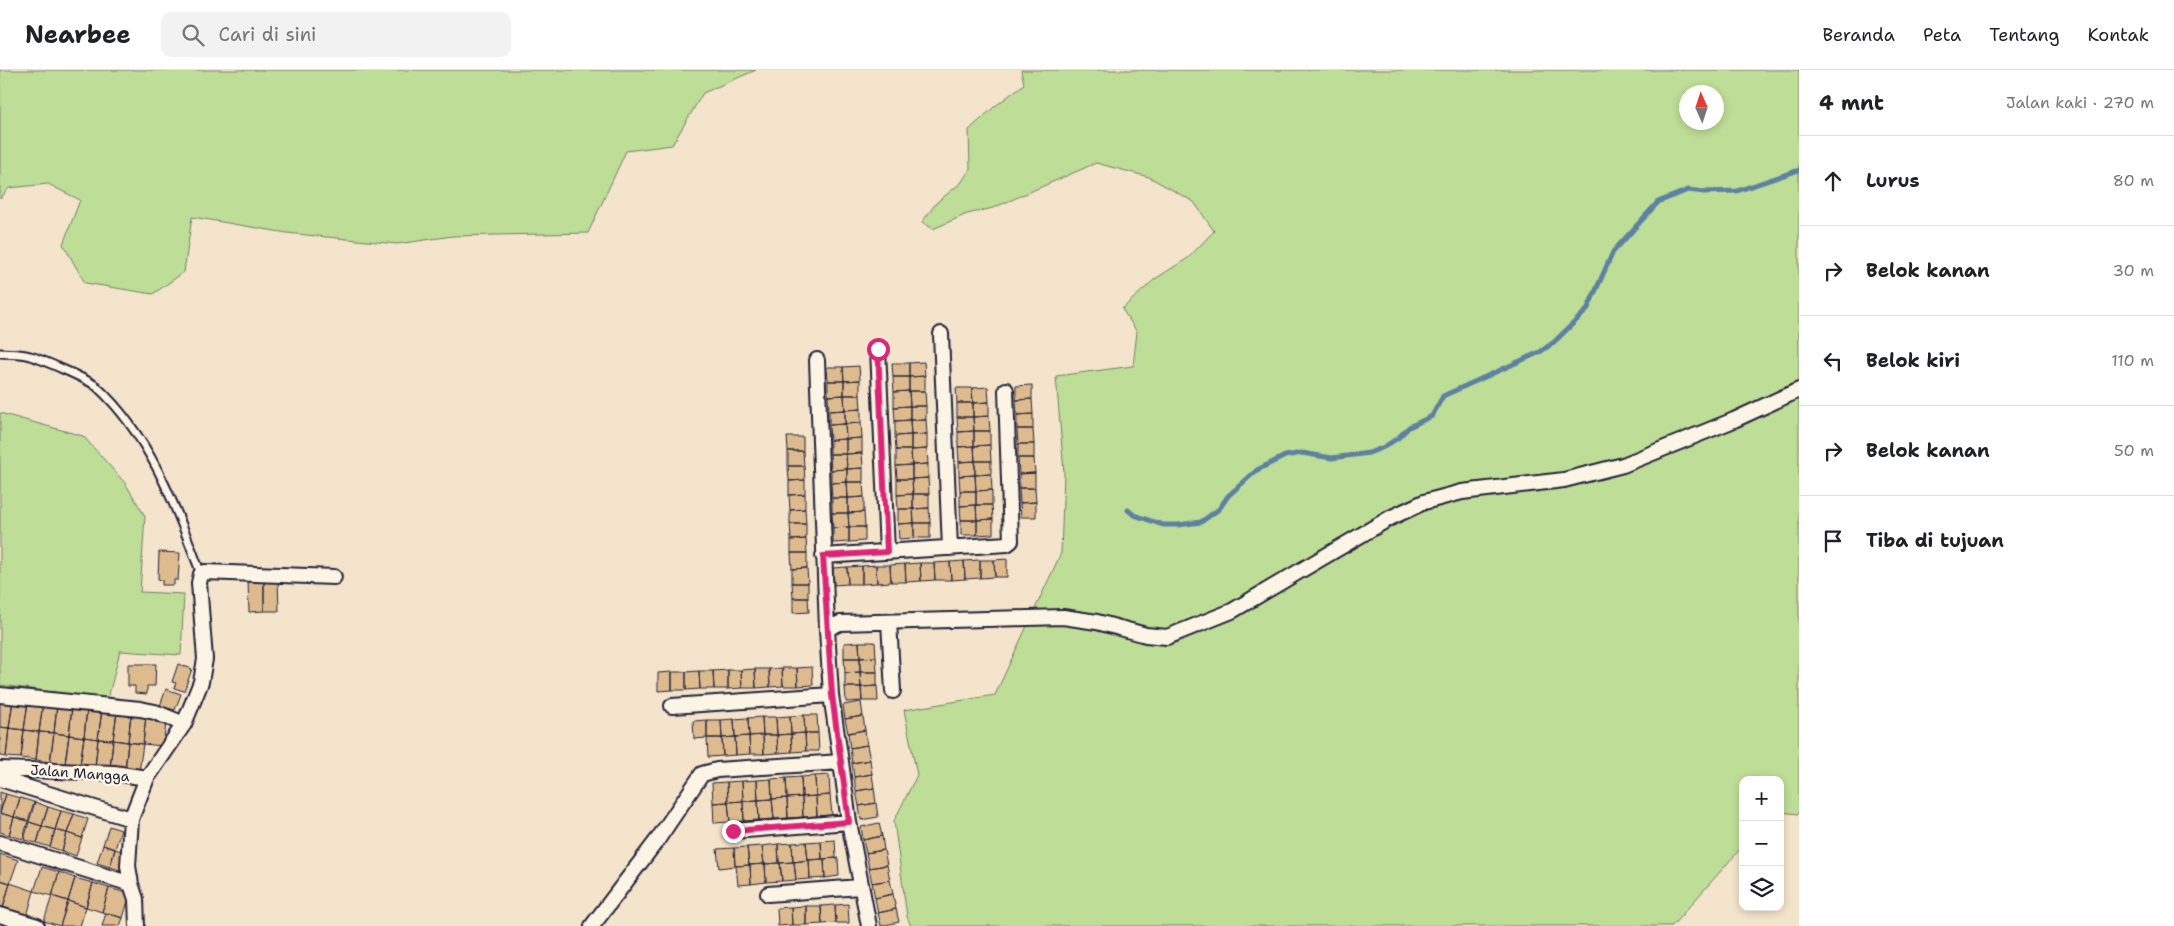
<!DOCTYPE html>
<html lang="id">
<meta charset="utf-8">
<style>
body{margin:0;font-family:"Shantell Sans",sans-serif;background:#f2f2f2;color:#202124}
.controls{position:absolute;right:15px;bottom:15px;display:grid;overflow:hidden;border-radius:10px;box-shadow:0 2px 8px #0003}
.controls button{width:45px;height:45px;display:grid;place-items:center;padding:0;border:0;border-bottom:1px solid #e0e0e0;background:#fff;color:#202124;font:25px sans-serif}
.compass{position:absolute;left:1679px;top:15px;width:45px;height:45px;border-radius:50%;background:#fff;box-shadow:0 2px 8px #0003;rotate:357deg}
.stop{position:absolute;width:15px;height:15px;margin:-11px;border:4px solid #db2777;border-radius:50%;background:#fff}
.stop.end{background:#db2777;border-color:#fff;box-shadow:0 1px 5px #0008}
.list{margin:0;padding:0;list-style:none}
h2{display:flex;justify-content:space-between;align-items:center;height:65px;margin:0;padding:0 20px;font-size:21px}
h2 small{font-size:16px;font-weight:400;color:#757577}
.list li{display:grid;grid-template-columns:32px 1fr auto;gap:15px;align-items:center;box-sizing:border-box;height:90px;padding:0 20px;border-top:1px solid #e0e0e0}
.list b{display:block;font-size:19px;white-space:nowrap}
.list em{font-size:16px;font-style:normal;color:#757577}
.icon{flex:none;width:28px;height:28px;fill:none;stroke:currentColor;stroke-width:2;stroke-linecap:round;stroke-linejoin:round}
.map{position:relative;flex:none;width:1799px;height:856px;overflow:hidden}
header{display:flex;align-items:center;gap:30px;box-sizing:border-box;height:70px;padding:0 25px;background:#fff;border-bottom:1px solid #e0e0e0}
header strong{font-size:24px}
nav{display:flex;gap:28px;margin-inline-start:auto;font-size:18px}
.search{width:350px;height:45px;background:#f2f2f2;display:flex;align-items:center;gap:12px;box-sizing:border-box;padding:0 18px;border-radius:10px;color:#757577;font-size:19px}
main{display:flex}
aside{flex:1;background:#fff}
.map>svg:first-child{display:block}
.green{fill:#bedd96;stroke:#708068;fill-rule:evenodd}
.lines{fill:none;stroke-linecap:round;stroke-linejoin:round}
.stream{stroke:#5d82a1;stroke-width:5}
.building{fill:#ddbb8f;stroke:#22223b}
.lane-casing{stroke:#22223b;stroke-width:11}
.street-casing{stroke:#22223b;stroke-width:18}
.lane{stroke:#fcf5e5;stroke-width:7}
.street{stroke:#fcf5e5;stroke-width:14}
.route{stroke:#db2777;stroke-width:6}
.labels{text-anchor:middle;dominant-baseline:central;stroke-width:5;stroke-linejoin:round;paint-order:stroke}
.street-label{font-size:14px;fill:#22223b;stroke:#fcf5e5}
</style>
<header>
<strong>Nearbee</strong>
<div class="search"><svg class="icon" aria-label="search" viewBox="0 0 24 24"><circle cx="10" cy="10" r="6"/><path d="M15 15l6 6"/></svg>Cari di sini</div>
<nav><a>Beranda</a><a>Peta</a><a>Tentang</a><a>Kontak</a></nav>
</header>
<main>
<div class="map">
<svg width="1799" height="856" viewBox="0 0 1799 856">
<rect width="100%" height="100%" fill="#f3e4cb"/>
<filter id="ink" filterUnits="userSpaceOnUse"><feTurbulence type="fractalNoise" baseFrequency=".02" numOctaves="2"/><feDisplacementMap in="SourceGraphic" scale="10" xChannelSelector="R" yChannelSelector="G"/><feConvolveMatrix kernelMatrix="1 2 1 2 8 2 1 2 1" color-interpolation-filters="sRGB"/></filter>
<g filter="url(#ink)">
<path class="green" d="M0 0H756L703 23 672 75 626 81 588 163 453 166 397 174 287 163 192 147 184 202 153 224 85 213 63 174 80 130 48 114 9 118 0 129Z
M1021 0H1799V744L1780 742V710H1743V776L1672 856H911L907 847 894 751 917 705 904 640 995 625 1061 483 1064 403 1056 306 1133 296 1137 262 1122 239 1155 209 1188 188 1214 161 1194 132 1149 107 1096 93 993 138 967 144 933 159 922 152 937 132 961 113 970 99 969 60 994 37 1024 14ZM1686 22H1716V52H1686Z
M0 343 83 366 125 413 145 446 140 522 184 524 181 585 120 581 108 629 0 615Z"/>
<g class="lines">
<path class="stream" d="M1128 440 1134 445 1163 455H1178L1201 452 1219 439 1228 426 1257 400 1285 386 1302 383 1332 388 1369 383 1384 377 1398 368 1409 357 1432 346 1443 326 1540 282 1554 272 1587 240 1613 182 1658 132 1688 120 1704 122 1737 121 1799 100"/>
</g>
<path class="building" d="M924 292 925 306 909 307V293Z
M892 293H909V307H893Z
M859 296 860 310 844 311 843 297Z
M827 297H843L844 311H828Z
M925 306V321H909V307Z
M893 307H909V321L894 322Z
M860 310V325H844V311Z
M828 311H844V325L828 326Z
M1032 315V329L1016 330V316Z
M988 317 989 332 973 333 972 318Z
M956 318H972L973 333H957Z
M909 321 910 336 894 337V322Z
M909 321H925L926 336H910Z
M844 325 845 340 829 341 828 326Z
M844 325H860L861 339 845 340Z
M1032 329 1033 344 1017 345 1016 330Z
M989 332V346L973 347V333Z
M957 333H973V347H957Z
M910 336V350L895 351 894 337Z
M910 336H926V350H910Z
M861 339V353L845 354V340Z
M845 340V354L829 355V341Z
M1033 344V359H1017V345Z
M989 346 990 361H974L973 347Z
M957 347H973L974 361 958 362Z
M910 350 911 365 895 366V351Z
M910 350H926L927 364 911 365Z
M861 353 862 368 846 369 845 354Z
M845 354 846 369 830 370 829 355Z
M1017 359H1033L1034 374H1018Z
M974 361V376L958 377V362Z
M974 361H990V375L974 376Z
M927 364V379L911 380V365Z
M911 365V380H896L895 366Z
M787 367H803V381H788Z
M862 368V383L846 384V369Z
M846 369V384H830V370Z
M1018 374H1034V388H1018Z
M990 375 991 391H975L974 376Z
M974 376 975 391 959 392 958 377Z
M927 379 928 394 912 395 911 380Z
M896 380H911L912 395 896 396Z
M788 381H803L804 396H788Z
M862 383 863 398 847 399 846 384Z
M830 384H846L847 399 831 400Z
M1018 388H1034L1035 403 1019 404Z
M975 391V405L959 406V392Z
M975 391H991V404L975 405Z
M928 394V408L912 409V395Z
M912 395V409H897L896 396Z
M788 396H804L805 410 789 411Z
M863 398V412H847V399Z
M847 399V412L831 413V400Z
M1035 403V418H1019V404Z
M991 404 992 420 976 421 975 405Z
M975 405 976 421H960L959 406Z
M928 408 929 424H913L912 409Z
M897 409H912L913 424 897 425Z
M805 410V424L789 425V411Z
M847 412 848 428H832L831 413Z
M847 412H863L864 427 848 428Z
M1019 418H1035L1036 432 1020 433Z
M992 420V435H976V421Z
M960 421H976V435L960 436Z
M805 424V439L790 440 789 425Z
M913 424V439H898L897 425Z
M913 424H929V438L913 439Z
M864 427V442L848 443V428Z
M832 428H848V443H832Z
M1036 432V447H1021L1020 433Z
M976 435 977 450H961L960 436Z
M976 435H992L993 449 977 450Z
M929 438 930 453H914L913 439Z
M805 439 806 454H790V440Z
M898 439H913L914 453 898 454Z
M864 442 865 457H849L848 443Z
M832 443H848L849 457 833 458Z
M993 449V464L977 465V450Z
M961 450H977V465H961Z
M914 453V468L899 469 898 454Z
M914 453H930V468H914Z
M790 454H806V469L791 470Z
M849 457V472L833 473V458Z
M849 457H865V471L849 472Z
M806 469 807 483H791V470Z
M159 482 180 483 178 510H174V515H162V510L158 509Z
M791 483H807V498L792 499Z
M1007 489V507H995L994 490Z
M980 490V508L965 509 964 491Z
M980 490H994L995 507 980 508Z
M964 491 965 509 951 510 950 492Z
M950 492 951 510H935L934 493Z
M920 493 921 511 906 512 905 494Z
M920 493H934L935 510 921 511Z
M905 494 906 512H891L890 495Z
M876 495 877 513 862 514V496Z
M876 495H890L891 512 877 513Z
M862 496V514H848L847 497Z
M847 497 848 514 834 515 833 498Z
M807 498 808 513H792V499Z
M248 510H264V541L249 542Z
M264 510H278L279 541H264Z
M792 513H808V528H793Z
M793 528H808L809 542 793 543Z
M859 572H875L876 587 860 588Z
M859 572 860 588H844V573Z
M876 587 877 602H860V588Z
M844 588H860V602L845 603Z
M128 594H156L155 616H147V624L135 623V616H128Z
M178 594 192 599 184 621 174 618 176 613 172 612Z
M812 597 813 615 798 616 797 598Z
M782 598H797L798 616H783Z
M782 598 783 616 770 617 769 599Z
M755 599 756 618H742L741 600Z
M755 599H769L770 617 756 618Z
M728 600V619H714L713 601Z
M728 600H741L742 618 728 619Z
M699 601H713L714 619H700Z
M699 601 700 619 686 620V602Z
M672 602V620L658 621V603Z
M672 602H686V620H672Z
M860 602H877V616L861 617Z
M860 602 861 617H845V603Z
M877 616 878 631H862L861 617Z
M845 617H861L862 631 846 632Z
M166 619 181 624 175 640 160 636Z
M0 628 13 630 9 658 0 657Z
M13 630 28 632 24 660 9 658Z
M28 632 43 633 39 662 24 660Z
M861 632 863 646 845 649 843 635Z
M43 633 57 635 54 663 39 662Z
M57 635 72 637 69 665 54 663Z
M72 637 87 639 84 667 69 665Z
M87 639 102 640 98 669 84 667Z
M102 640 117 642 113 670 98 669Z
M117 642 131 644 128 672 113 670Z
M131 644 146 646 143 674 128 672Z
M804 645 805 663 791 664 790 646Z
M804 645H817L818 663H805Z
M146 646 155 647V652L166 653 163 676 143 674Z
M790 646 791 664 777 665 776 647Z
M863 646 865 660 848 663 845 649Z
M762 647 763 665 749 666 748 648Z
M762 647H776L777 665H763Z
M748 648 749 666 735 667 734 649Z
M734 649 735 667 722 668 721 650Z
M707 650V668L694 669 693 651Z
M707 650H721L722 668H707Z
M0 657 9 658 6 687 0 686Z
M9 658 24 660 21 688 6 687Z
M24 660 39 662 36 690 21 688Z
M865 660 867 675 850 678 848 663Z
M39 662 54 663 50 692 36 690Z
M54 663 69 665 65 694 50 692Z
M805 663 806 681 792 682 791 664Z
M805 663H818L819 681H806Z
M791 664 792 682 778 683 777 665Z
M69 665 84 667 80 695 65 694Z
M763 665 764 684H750L749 666Z
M763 665H777L778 683 764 684Z
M749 666 750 684 736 685 735 667Z
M84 667 98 669 95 697 80 695Z
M735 667 736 685 723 686 722 668Z
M707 668H722L723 686 708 687Z
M98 669 113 670 110 699 95 697Z
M113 670 128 672 125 701 110 699Z
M128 672 143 674 139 702 125 701Z
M867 675 870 690 852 693 850 678Z
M870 690 872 704 854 707 852 693Z
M872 704 874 718 856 721 854 707Z
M829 705 830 725 816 726 815 706Z
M815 706 816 726 802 727 801 707Z
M801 707 802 727 787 728 786 708Z
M786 708 787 728 772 729 771 709Z
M771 709 772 729 758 730 757 710Z
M757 710 758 730 743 731 742 711Z
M742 711 743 731 728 732 727 712Z
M727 712 728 732 713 733 712 713Z
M874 718 876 733 859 736 856 721Z
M0 722 6 724 0 743Z
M6 724 20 728 14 747 0 743Z
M830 725 832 745 817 746 816 726Z
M816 726 817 746 803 747 802 727Z
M802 727 803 747 788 748 787 728Z
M20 728 34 732 28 751 14 747Z
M787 728 788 748 774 749 772 729Z
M772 729 774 749 759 750 758 730Z
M758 730 759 750 744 751 743 731Z
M743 731 744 751 730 752 728 732Z
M35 732 48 737 42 756 29 752Z
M728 732 730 752 714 753 713 733Z
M876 733 878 747 861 750 859 736Z
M48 737 61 741 55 760 42 756Z
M61 741 74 744 67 763 55 760Z
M0 743 14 747 9 765 0 762Z
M74 744 88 749 82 768 67 763Z
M14 747 28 751 23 769 9 765Z
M29 752 42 756 37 773 24 770Z
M879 753 882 766 863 770 861 757Z
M42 756 55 760 50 777 37 773Z
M109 756 121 760 115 779 103 775Z
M55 760 67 763 62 781 50 777Z
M67 763 82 768 76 786 62 781Z
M882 766 884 780 866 783 863 770Z
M835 770 836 788 822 789 821 771Z
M821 771 822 789 808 790 806 772Z
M806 772 808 790 793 792 792 773Z
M792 773 793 792 779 793 778 774Z
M778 774 779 793 764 794 762 776Z
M103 775 115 779 110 797 97 793Z
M762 776 764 794 749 795 747 777Z
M747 777 749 795 735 796 734 778Z
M734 778 735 796 719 798 717 779Z
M115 779 128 783 123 801 110 797Z
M884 780 887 795 869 798 866 783Z
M0 784 18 790 10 813 0 810Z
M838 788 839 806 825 808 824 789Z
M824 789 825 808 810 809 809 790Z
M809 790 810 809 796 810 794 792Z
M794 792 796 810 782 811 780 793Z
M780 793 782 811 766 812 765 794Z
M765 794 766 812 751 814 750 795Z
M750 795 751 814 738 815 736 796Z
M887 795 890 810 872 813 869 798Z
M42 797 59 802 52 826 34 821Z
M59 802 75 808 68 831 52 826Z
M75 808 93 813 86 837 68 831Z
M0 810 10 813 3 838 0 837Z
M890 810 893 824 875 828 872 813Z
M10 813 34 821 27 846 3 838Z
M93 813 109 818 102 842 86 837Z
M109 818 130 824 123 848 102 842Z
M893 824 896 839 878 843 875 828Z
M52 826 68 831 60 856 44 851Z
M68 831 86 837 80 856H60Z
M848 834 849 853H836L835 835Z
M835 835 836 853 822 854 821 836Z
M806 836V855H792L791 837Z
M806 836H821L822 854 806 855Z
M791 837 792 855 778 856 777 838Z
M896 839 899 852 881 856 878 843Z
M106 843 123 848 120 856H102Z"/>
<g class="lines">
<defs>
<path id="lane" d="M0 283C10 284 21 283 30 286 41 289 89 310 96 316 150 365 176 437 201 504"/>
<path id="street" d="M941 264 950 478
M878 279 887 482
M817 290 827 559
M823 486 1007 474 1011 471 1006 320
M889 552 893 621
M0 625 140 639 155 642 184 654 147 708
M672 636 831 625
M184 654 201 612 205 589 199 513 201 504 205 502 334 507
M841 692 849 752 869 856
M0 699 114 703 147 708 131 749 128 796 131 814
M0 709 131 749
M733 761 849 752
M0 773 131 814 136 829 137 856
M768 824 860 817
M0 845 37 856
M592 856 658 769 702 704 717 700 841 692 831 625 827 559 840 553 1063 547 1097 552 1146 565 1167 567 1232 541 1390 448 1424 432 1462 422 1564 410 1623 395 1734 350 1799 320"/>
</defs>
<use href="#lane" class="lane-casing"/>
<use href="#street" class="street-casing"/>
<use href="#lane" class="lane"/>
<use href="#street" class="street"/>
</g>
</g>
<g class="lines" filter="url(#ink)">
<path class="route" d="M733 761 849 752 832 625 823 486 887 482 878 279"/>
</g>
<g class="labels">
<g class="street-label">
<text transform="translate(80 703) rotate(4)">Jalan Mangga</text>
</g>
</g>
</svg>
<div class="controls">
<button>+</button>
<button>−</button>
<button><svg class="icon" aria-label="layers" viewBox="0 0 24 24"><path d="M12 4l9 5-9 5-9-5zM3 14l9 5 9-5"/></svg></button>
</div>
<svg class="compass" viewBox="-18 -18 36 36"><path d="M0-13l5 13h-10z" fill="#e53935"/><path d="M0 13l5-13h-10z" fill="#757577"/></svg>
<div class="stop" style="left:878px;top:279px"></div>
<div class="stop end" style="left:733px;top:761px"></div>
</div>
<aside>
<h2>4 mnt<small>Jalan kaki · 270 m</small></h2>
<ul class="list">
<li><svg class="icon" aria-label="ahead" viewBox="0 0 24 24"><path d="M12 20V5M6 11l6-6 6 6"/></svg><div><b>Lurus</b></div><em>80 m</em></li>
<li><svg class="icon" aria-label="right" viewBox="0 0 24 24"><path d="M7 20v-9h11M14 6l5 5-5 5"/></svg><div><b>Belok kanan</b></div><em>30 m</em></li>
<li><svg class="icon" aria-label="left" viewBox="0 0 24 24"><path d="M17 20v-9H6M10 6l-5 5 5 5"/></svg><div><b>Belok kiri</b></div><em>110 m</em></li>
<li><svg class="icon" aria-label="right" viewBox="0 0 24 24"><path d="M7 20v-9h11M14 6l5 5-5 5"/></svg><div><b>Belok kanan</b></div><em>50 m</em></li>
<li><svg class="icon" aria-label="arrive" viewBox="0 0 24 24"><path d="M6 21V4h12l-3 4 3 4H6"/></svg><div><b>Tiba di tujuan</b></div></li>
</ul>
</aside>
</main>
